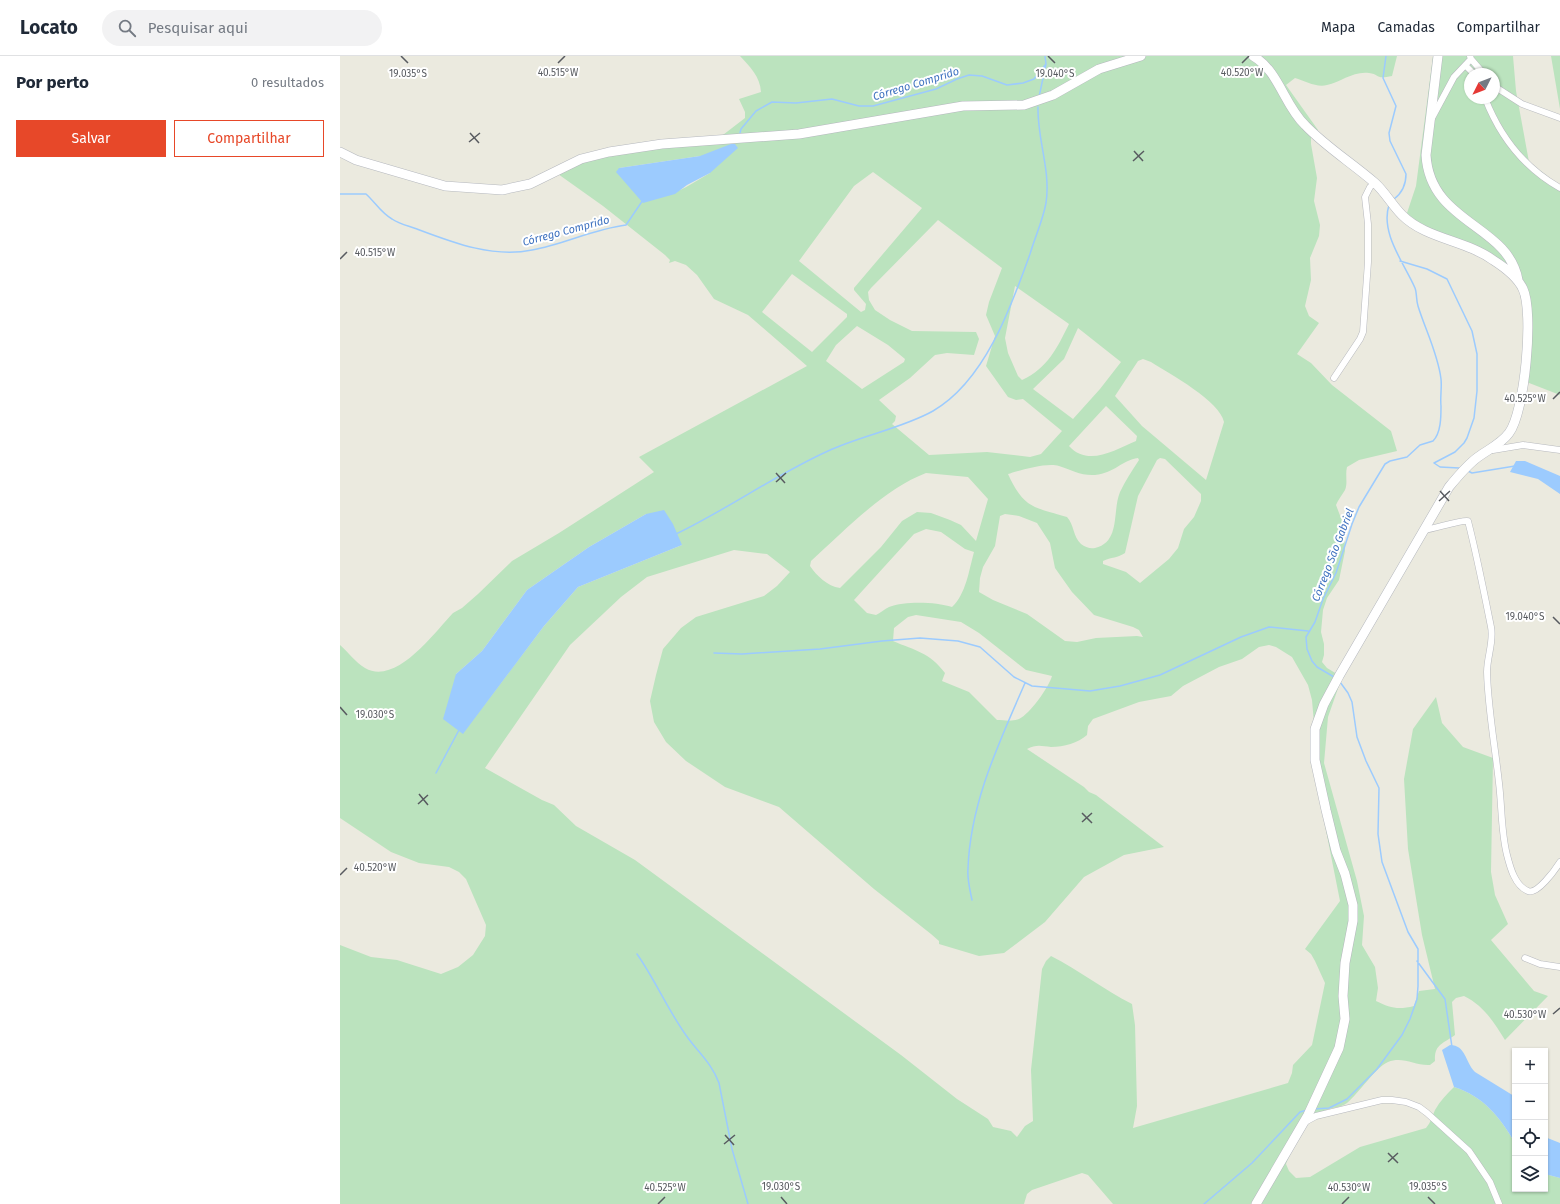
<!DOCTYPE html>
<html lang="pt">
<meta charset="utf-8">
<style>
body{margin:0;font-family:"Fira Sans",sans-serif;background:#f2f2f3;color:#1f2937}
.controls{position:absolute;right:12px;bottom:12px;display:grid;overflow:hidden;border-radius:0px;box-shadow:0 1px 3px #0004}
.controls button{width:36px;height:36px;display:grid;place-items:center;padding:0;border:0;border-bottom:1px solid #e0e1e3;background:#fff;color:#1f2937;font:20px sans-serif}
.compass{position:absolute;left:1124px;top:12px;width:36px;height:36px;border-radius:50%;background:#fff;box-shadow:0 1px 3px #0004;rotate:228deg}
.list{margin:0;padding:0;list-style:none}
h2{display:flex;justify-content:space-between;align-items:center;height:52px;margin:0;padding:0 16px;font-size:17px}
h2 small{font-size:13px;font-weight:400;color:#747a83}
.actions{display:flex;gap:8px;padding:12px 16px}
.actions a{flex:1;padding:9px 0;border:1px solid #e74829;border-radius:0px;text-align:center;font-size:14px;color:#e74829}
.actions .main{background:#e74829;color:#fff}
.icon{flex:none;width:22px;height:22px;fill:none;stroke:currentColor;stroke-width:2;stroke-linecap:round;stroke-linejoin:round}
.map{position:relative;flex:none;width:1220px;height:1148px;overflow:hidden}
header{display:flex;align-items:center;gap:24px;box-sizing:border-box;height:56px;padding:0 20px;background:#fff;border-bottom:1px solid #e0e1e3}
header strong{font-size:19px}
nav{display:flex;gap:22px;margin-inline-start:auto;font-size:14px}
.search{width:280px;height:36px;background:#f2f2f3;display:flex;align-items:center;gap:10px;box-sizing:border-box;padding:0 14px;border-radius:22px;color:#747a83;font-size:15px}
main{display:flex}
aside{flex:1;background:#fff}
.map>svg:first-child{display:block}
.green{fill:#bbe3be;fill-rule:evenodd}
.water{fill:#9ccbfe}
.lines{fill:none;stroke-linecap:round;stroke-linejoin:round}
.stream{stroke:#9ccbfe;stroke-width:1.5}
.street-casing{stroke:#b7b9be;stroke-width:7}
.secondary-casing{stroke:#b5b8be;stroke-width:10}
.street{stroke:#fff;stroke-width:6}
.secondary{stroke:#fff;stroke-width:9}
.ticks{fill:none;stroke:#585b60;stroke-width:1.5}
.labels{text-anchor:middle;dominant-baseline:central;stroke-width:4;stroke-linejoin:round;paint-order:stroke}
.water-label{font-size:11px;font-style:italic;fill:#4073c0;stroke:#fff}
.ticks-label{font-size:10px;text-anchor:middle;fill:#585b60;stroke:#fff;stroke-width:4;stroke-linejoin:round;paint-order:stroke}
</style>
<header>
<strong>Locato</strong>
<div class="search"><svg class="icon" aria-label="search" viewBox="0 0 24 24"><circle cx="10" cy="10" r="6"/><path d="M15 15l6 6"/></svg>Pesquisar aqui</div>
<nav><a>Mapa</a><a>Camadas</a><a>Compartilhar</a></nav>
</header>
<main>
<aside>
<h2>Por perto<small>0 resultados</small></h2>
<ul class="list">
</ul>
<div class="actions"><a class="main">Salvar</a><a>Compartilhar</a></div>
</aside>
<div class="map">
<svg width="1220" height="1148" viewBox="0 0 1220 1148">
<rect width="100%" height="100%" fill="#ebeadf"/>
<path class="green" d="M400 0H1057L1052 20C1035 24 1040 18 1029 17 1013 15 1001 26 987 29 977 32 965 25 955 22L946 29 978 74 971 77V88L977 122 974 145 980 169 979 180 970 202 971 224 965 250 969 260 979 267 957 298 971 307 992 329 1051 375 1057 395 1019 404 1007 411C1005 419 1008 427 1005 434 1002 439 998 444 996 449L1004 470 1005 495 999 524 987 542 983 554 981 576 984 588V599L982 606 987 612 1002 621 988 661 984 707 1017 825 1024 860 1022 889 1035 911 1038 932 1036 945C1050 952 1058 954 1074 950L1079 935 1095 933 1082 879 1068 793 1064 723 1073 673 1096 641 1102 667 1123 691 1153 702 1151 816 1155 839 1168 868 1151 884 1194 935 1208 940 1165 984C1153 965 1144 950 1124 940L1116 942 1112 946 1115 979C1103 988 1094 988 1095 1005L1090 1009C1075 1010 1063 1000 1048 1006 1036 1011 1019 1037 1007 1047 1001 1052 991 1051 984 1055 964 1064 954 1089 946 1108L949 1115 956 1122 970 1121 1020 1091 1086 1072C1091 1066 1092 1061 1095 1054 1100 1045 1107 1038 1114 1031 1143 1040 1160 1061 1175 1087V1133H1205V1118L1220 1122V1148H773L748 1119 742 1117 692 1134 687 1138 684 1148H0V889L31 901 57 904 101 918 118 911 133 899 145 880 146 869 126 823 119 816 109 811 79 807 51 796 0 762V589C8 596 16 607 25 612 56 630 94 577 113 557L122 552 138 538 172 505 219 477 314 416 299 401 467 310 408 259 374 243 357 219 346 209 335 205 329 207 330 204 325 199 263 150 218 118 234 106 379 82 405 62V56L399 43 421 36C420 20 410 11 400 0ZM360 100 370 117C354 126 339 137 321 141L279 112ZM533 116 582 152 514 232V234L526 248 525 254 521 256 459 205 514 130ZM598 164 662 212 649 246 646 259 655 280 646 310 668 341 676 344 683 343 722 375 701 398 690 401 647 396 589 399 552 368 555 365 556 360 539 344 570 322 595 299 607 297 634 299 639 283 636 276 572 275 550 264 535 254 529 244 528 236 531 232ZM452 218 507 258V261L472 296 422 256ZM675 230 729 268C717 292 708 312 682 324L678 320 668 297 665 282ZM517 270 548 289 565 303 564 306 522 333 486 305 496 289ZM738 272 781 306 760 333 733 363 693 333 724 303ZM803 303 811 306C830 318 880 345 884 366L866 424 802 370 775 340 798 305ZM766 350 797 380 796 385C775 394 748 411 729 390ZM798 402 799 404C792 415 785 425 780 436 772 455 781 486 755 492 750 493 745 491 741 488 733 481 734 468 727 461 694 451 684 453 668 418 680 414 708 406 719 410 732 414 741 420 755 419 775 417 782 404 798 402ZM820 402 825 403 861 438V445L854 461 844 473 838 492 829 503 800 527 786 516 763 508V505C771 501 778 502 785 497L798 440 817 404ZM586 417 628 421 648 443 636 485 621 469 610 464 591 457 577 456 562 465 541 491 500 532C487 530 477 520 470 510L471 505C504 475 544 433 586 417ZM306 458 342 489 238 531 204 570 123 677 116 618 142 595 187 534 249 491ZM665 458 679 460 697 467 710 487 715 512 732 536 754 559 793 571 799 574 803 581 797 580 756 582 737 586 725 585 687 558 653 544 639 536 640 522 643 511 655 490 660 460ZM586 473 601 476 625 493 634 496C629 514 626 538 612 551 595 546 566 545 549 551 545 553 540 557 536 559L527 557 514 544 574 478ZM394 494 427 498 450 516 437 530 424 540 356 561 341 572 323 593 316 619 310 645 314 666 326 686 346 705 385 731 439 751 534 833 591 878 599 885V888L639 900 664 897 705 866 744 821 784 799 824 791 756 739 749 736 744 731 687 693C696 688 702 690 711 691 724 691 738 687 747 679L748 670 753 663 799 646 831 640 843 630 879 611 902 603 919 591 929 589 936 591 952 601 968 629 972 644 976 690 971 699 1000 845 965 893 971 898 975 905 985 927 972 989 953 1009 952 1017 948 1027 793 1072 797 1050 795 969 792 948C764 934 739 914 711 900L706 905 702 913 691 1014 693 1065 685 1070 677 1081 671 1075 653 1071 648 1063 617 1043 561 999 295 804 236 770 214 749 202 744 145 712 230 589 281 541 307 521ZM576 559 621 566 639 577 686 614 712 620C709 631 690 658 679 663 671 666 664 664 657 664L629 636 602 625 605 617C589 596 576 595 553 585L554 572 568 561Z
M1093 0H1173L1176 35 1189 106 1220 130V339L1184 325V234L1157 209 1069 162 1067 157 1076 130ZM1130 18H1154V42H1130Z
M1211 0H1220V53Z"/>
<path class="water" d="M391 88H395L398 92 370 117 347 129 335 138 303 147 276 116 279 112 360 100Z
M1176 405H1185L1220 420V438L1198 423 1170 416Z
M324 454 333 468 342 489 238 531 204 570 123 678 103 663 116 618 142 595 187 534 249 491 306 458Z
M1110 989C1126 989 1125 1006 1135 1016L1174 1040 1175 1087C1160 1061 1143 1040 1114 1031L1102 994Z
M1205 1081 1220 1087V1122L1205 1118Z"/>
<g class="lines">
<path class="stream" d="M1046 0 1043 22 1056 50 1049 77 1050 85 1066 118C1066 128 1062 137 1054 143
M699 41 706 8 705 0
M400 77 401 73 416 55 432 46 456 47 492 43 519 50H533L596 33 617 23 629 19 642 20 667 29 683 27 694 23 706 8
M0 138H26C35 146 41 157 52 163 59 168 69 170 77 173 114 187 153 202 192 194 224 188 254 173 286 169L303 144
M1060 205 1087 213 1107 223 1132 275 1137 298V335L1134 362 1127 382 1124 387 1115 396 1094 407 1100 411 1119 412
M1128 415 1132 417 1175 410
M336 478C388 453 435 419 488 395 520 380 563 372 593 355 645 325 671 251 690 198 695 181 703 164 706 147 711 114 697 83 698 51
M374 597 402 598 480 593 542 585 580 582 618 585 640 591 674 621 692 630 750 635 780 630 820 619 901 581 929 571 968 575
M994 621 977 611 972 605 967 593 966 581 975 566 983 543 996 517 1012 468 1019 451 1045 408 1050 405 1067 401 1080 389 1093 385C1101 377 1101 361 1101 350 1100 341 1102 332 1101 323 1098 298 1085 273 1078 250 1076 244 1077 237 1075 232 1064 207 1040 177 1049 149
M96 717 119 674
M632 844C630 834 627 823 628 813 630 747 659 687 685 627
M297 898C316 925 328 955 348 982 359 997 372 1008 379 1027L392 1093 408 1148
M1077 905 1105 943 1112 991
M974 1053 989 1052 1007 1043 1037 1013 1062 979 1070 963 1077 943 1078 930V893L1068 876 1042 806 1038 778 1039 732 1026 705 1017 681 1012 646 1008 637 1000 626
M864 1148 912 1107 960 1056 967 1054"/>
<defs>
<path id="street" d="M1131 3 1144 18
M1126 10 1134 18
M1154 30 1182 48 1220 62
M1145 42C1160 81 1183 111 1220 132
M1092 62 1114 21 1131 3 1130 0
M994 322 1020 283 1023 276 1028 206V168L1025 141 1030 131 1035 127
M1153 394 1183 389 1220 394
M1084 474C1094 473 1123 463 1128 465 1137 500 1144 536 1151 571 1154 585 1147 601 1147 616 1148 653 1155 690 1159 727 1162 751 1161 776 1167 799 1170 811 1175 830 1188 835 1197 839 1215 814 1220 806
M1185 902 1200 908 1220 911
M965 1066 976 1060 1042 1044H1052L1066 1046 1079 1051 1087 1057 1129 1095 1150 1126 1159 1148"/>
<path id="secondary" d="M913 0C939 15 944 49 965 69 986 91 1012 107 1035 127 1045 136 1052 149 1062 159 1086 183 1125 184 1153 204 1164 211 1177 220 1183 233 1194 256 1185 356 1169 377 1161 388 1149 393 1138 401 1127 409 1118 420 1109 431L999 620 984 648 975 673V704L986 754 996 795 1005 818 1013 849V865L1005 907 1003 940 1005 963 999 992 968 1059 916 1148
M1098 0 1086 99C1090 168 1168 168 1178 224
M0 96 16 104 105 130 162 134 190 128 241 103 269 96 322 88 459 78 623 50 684 49 713 39 759 13 801 0"/>
</defs>
<use href="#street" class="street-casing"/>
<use href="#secondary" class="secondary-casing"/>
<use href="#street" class="street"/>
<use href="#secondary" class="secondary"/>
</g>
<path class="ticks" d="M61 0 68 7M708 0 715 7M218 7 225 0M902 7 909 0M130 77 139 87M129 86 140 77M794 95 803 105M793 105 804 95M0 203 7 196M1213 343 1220 336M436 417 445 427M436 426 446 417M1100 435 1109 445M1099 445 1110 435M1213 561 1220 568M0 651 7 659M79 738 88 749M78 748 88 739M742 757 752 767M742 766 752 757M0 819 7 812M1213 958 1220 952M385 1079 394 1089M384 1088 395 1079M1048 1097 1058 1107M1048 1106 1058 1097M441 1141 447 1148M1088 1141 1095 1148M318 1148 325 1141M1002 1148 1009 1141"/>
<g class="labels">
<g class="water-label">
<text transform="translate(576 28) rotate(-17)">Córrego Comprido</text>
<text transform="translate(226 175) rotate(-15)">Córrego Comprido</text>
<text transform="translate(993 499) rotate(-69)">Córrego São Gabriel</text>
</g>
</g>
<g class="ticks-label">
<text x="218" y="20">40.515°W</text>
<text x="902" y="20">40.520°W</text>
<text x="68" y="21">19.035°S</text>
<text x="715" y="21">19.040°S</text>
<text x="35" y="200">40.515°W</text>
<text x="1185" y="346">40.525°W</text>
<text x="1185" y="564">19.040°S</text>
<text x="35" y="662">19.030°S</text>
<text x="35" y="815">40.520°W</text>
<text x="1185" y="962">40.530°W</text>
<text x="441" y="1134">19.030°S</text>
<text x="1088" y="1134">19.035°S</text>
<text x="325" y="1135">40.525°W</text>
<text x="1009" y="1135">40.530°W</text>
</g>
</svg>
<div class="controls">
<button>+</button>
<button>−</button>
<button><svg class="icon" aria-label="locate" viewBox="0 0 24 24"><circle cx="12" cy="12" r="6"/><path d="M12 2v4M12 18v4M2 12h4M18 12h4"/></svg></button>
<button><svg class="icon" aria-label="layers" viewBox="0 0 24 24"><path d="M12 4l9 5-9 5-9-5zM3 14l9 5 9-5"/></svg></button>
</div>
<svg class="compass" viewBox="-18 -18 36 36"><path d="M0-13l5 13h-10z" fill="#e53935"/><path d="M0 13l5-13h-10z" fill="#747a83"/></svg>
</div>
</main>
